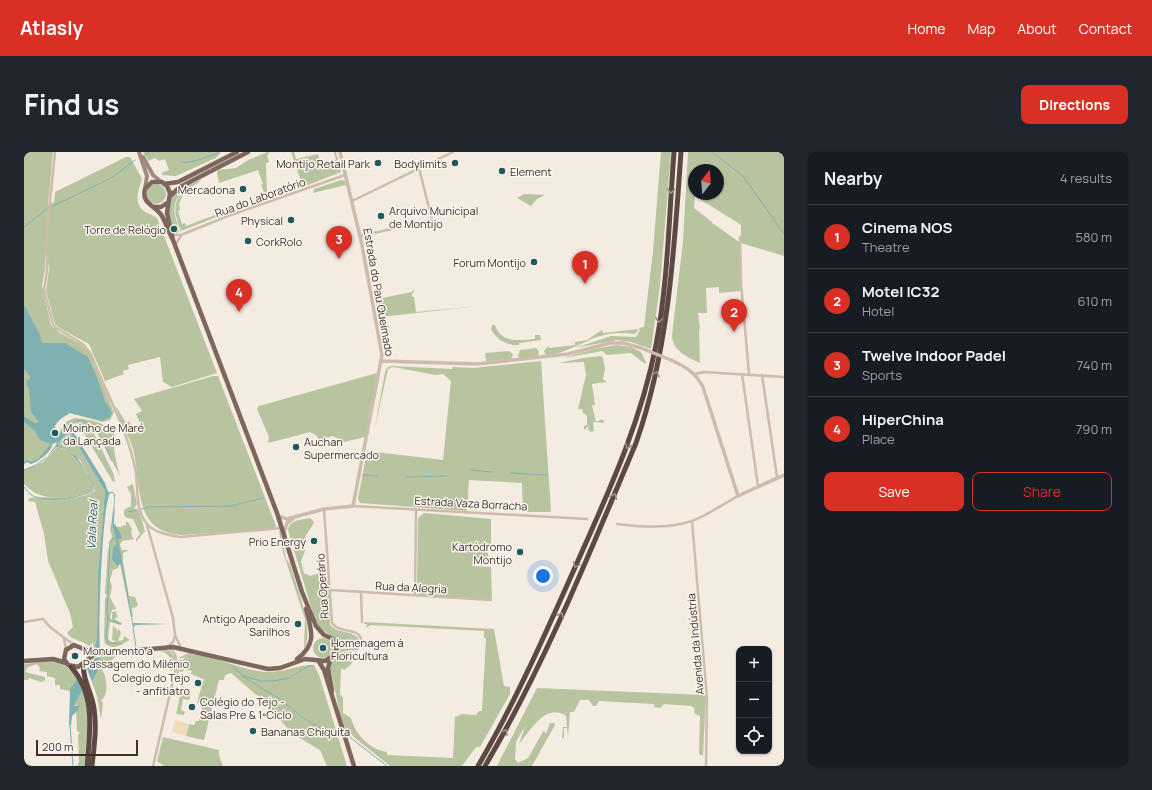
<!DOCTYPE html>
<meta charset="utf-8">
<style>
body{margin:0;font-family:Manrope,sans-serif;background:#20242c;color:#f1f3f6}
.controls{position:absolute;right:12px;bottom:12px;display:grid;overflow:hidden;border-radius:8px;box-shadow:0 1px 3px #0004}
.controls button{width:36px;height:36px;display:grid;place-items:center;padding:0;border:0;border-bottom:1px solid #363941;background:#171b24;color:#f1f3f6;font:20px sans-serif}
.compass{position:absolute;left:664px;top:12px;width:36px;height:36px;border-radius:50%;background:#171b24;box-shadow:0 1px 3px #0004;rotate:17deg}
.scale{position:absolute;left:12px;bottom:10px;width:102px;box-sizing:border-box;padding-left:4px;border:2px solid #3b302b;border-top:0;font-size:11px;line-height:14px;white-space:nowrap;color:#3b302b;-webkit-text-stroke:3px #fbf5ee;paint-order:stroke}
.you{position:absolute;left:519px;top:424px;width:14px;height:14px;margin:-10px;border:3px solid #fff;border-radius:50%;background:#1a73e8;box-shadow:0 0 0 6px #1a73e833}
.badge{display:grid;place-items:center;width:26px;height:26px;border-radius:50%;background:#d93025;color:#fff;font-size:13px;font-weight:700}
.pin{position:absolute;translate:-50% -33px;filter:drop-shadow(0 1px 2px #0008)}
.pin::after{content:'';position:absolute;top:21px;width:14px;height:12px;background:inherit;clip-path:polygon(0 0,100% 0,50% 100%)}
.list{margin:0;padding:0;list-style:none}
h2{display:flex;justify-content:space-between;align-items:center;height:52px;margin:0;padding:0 16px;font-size:17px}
h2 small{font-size:13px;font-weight:400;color:#9ea1a6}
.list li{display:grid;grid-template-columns:26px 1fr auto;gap:12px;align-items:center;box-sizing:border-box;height:64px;padding:0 16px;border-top:1px solid #363941}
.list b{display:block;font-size:15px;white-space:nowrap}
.list p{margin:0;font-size:13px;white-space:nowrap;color:#9ea1a6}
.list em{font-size:13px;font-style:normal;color:#9ea1a6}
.actions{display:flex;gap:8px;padding:12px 16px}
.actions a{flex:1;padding:9px 0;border:1px solid #d93025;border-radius:8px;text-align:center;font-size:14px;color:#d93025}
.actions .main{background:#d93025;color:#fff}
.icon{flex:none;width:22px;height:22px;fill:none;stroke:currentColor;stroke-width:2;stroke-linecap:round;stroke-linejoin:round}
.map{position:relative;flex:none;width:760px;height:614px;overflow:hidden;border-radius:8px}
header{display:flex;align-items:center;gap:24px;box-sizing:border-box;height:56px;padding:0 20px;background:#d93025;color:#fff}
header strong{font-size:19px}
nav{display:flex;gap:22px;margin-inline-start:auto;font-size:14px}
.intro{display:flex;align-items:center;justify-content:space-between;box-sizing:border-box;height:96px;padding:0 24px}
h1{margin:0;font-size:28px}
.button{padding:10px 18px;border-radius:8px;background:#d93025;color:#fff;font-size:14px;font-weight:700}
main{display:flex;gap:24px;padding:0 24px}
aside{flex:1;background:#171b24;border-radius:8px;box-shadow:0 1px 3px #0004}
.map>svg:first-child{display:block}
.green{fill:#b8c4a0;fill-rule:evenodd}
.sand{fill:#efdcb8}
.water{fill:#7fb0b2}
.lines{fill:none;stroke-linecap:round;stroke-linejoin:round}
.stream{stroke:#7fb0b2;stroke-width:1}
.river{stroke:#7fb0b2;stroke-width:6}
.minor{stroke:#cdbbac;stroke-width:2.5}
.tertiary{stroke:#cdbbac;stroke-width:3.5}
.secondary{stroke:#a18a7d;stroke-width:4}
.primary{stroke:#7d675c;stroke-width:4.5}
.motorway{stroke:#5c4a42;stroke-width:5}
.tertiary-bridge{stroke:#cdbbac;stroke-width:3.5}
.oneway{stroke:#9c8e87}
.poi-dot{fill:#1f5a5e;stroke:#fbf5ee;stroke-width:1.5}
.labels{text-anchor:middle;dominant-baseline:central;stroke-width:3;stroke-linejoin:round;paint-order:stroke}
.poi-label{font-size:11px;fill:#3b302b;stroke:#fbf5ee;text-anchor:end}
.street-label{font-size:11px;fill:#3b302b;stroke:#fbf5ee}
.water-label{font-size:12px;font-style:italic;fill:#1f5a5e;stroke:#fbf5ee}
</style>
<header>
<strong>Atlasly</strong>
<nav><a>Home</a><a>Map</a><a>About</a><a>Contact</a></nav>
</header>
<div class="intro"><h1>Find us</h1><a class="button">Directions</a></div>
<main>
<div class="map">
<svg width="760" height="614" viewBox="0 0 760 614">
<rect width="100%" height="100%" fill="#f4ebe1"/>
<path class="green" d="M0 0H29L24 53 30 50 31 40 102 5H106L118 27C114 38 109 52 121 60 125 62 129 63 133 66L193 221 148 235 139 230 136 205 104 213 105 217 99 219 100 222 81 229 65 192 35 176 31 172 22 139 25 118 23 101 21 103V118L18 134 27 173 36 181 57 192 65 200 90 260 86 268 78 270 46 261C36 266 29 272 29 283L0 264Z
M119 0H197L192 6 152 24 138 23V21L145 18 141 7 135 9 131 6 124 9Z
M244 0 245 2 243 3 245 10 242 11 243 43H241L237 33 239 32 234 18 195 31 193 21 194 18 212 16 224 8Z
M267 0H270L272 7 294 2 297 12 312 8 310 0H312L317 20 279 35Z
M637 0H647L636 134 627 197 607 190 593 188 551 196 587 184 612 185 616 178 615 176 620 175 629 99Z
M664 0H760V104L717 91V73L671 44 670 56 688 70 689 73 690 72 715 90 717 139 695 141V135L682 136 683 161H674L676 176 675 178 676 211C663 205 649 199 648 184L659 89ZM670 18H694V42H670Z
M178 27C175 31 170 33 165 36 145 48 149 60 156 79L153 81V83L150 82C147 78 147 72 146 67 139 41 160 36 178 27Z
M317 28 321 29 322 33 289 41 290 37Z
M122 42a10 10 0 1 1 20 0a10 10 0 1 1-20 0Z
M162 39 163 42 159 43 155 52 156 58 154 59 158 72 161 71 162 74 199 60 200 62 157 79C151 64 146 49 162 39Z
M500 42 521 43 513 47 507 54 493 46Z
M389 137 390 141H388V145H390L392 160 455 154 356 165 353 147 388 140Z
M468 173H471C477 192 496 188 511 187V183H516L517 188 495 191V193C483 194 472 187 467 177Z
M615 177 611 182C601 181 590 180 580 183 560 188 543 202 522 203L520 199 524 194 525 196 551 193V190L563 188 578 178 579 181Z
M592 193 607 195 617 200 622 210 621 212 607 201 583 203 578 199 540 206 570 197Z
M512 196 515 200 514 204 496 206 494 204 496 198Z
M485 199 489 202 487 207 462 209 461 201Z
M577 204 579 206 581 217 579 227 583 230 568 232 571 253H568L572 270 579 267 580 271 569 270 570 279 566 280 565 278H563L565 276H564L565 273 560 278V274L563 273V264L559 261 558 257H554L562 223 560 210 535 211 559 206Z
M517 209 527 360H499L498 331 445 328 443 359 336 351 334 347 343 299 419 308 428 219 427 229 419 222 412 223 369 215 364 217 351 275 361 220 364 215 368 214 428 217 429 215 449 216Z
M353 221 341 285 320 290 309 284 295 288 292 283 286 280 244 291 245 285 233 257 235 254Z
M189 224H194L252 374 250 377 157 383C108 379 118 333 109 297 105 283 94 268 92 254L102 271 105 269 111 279 118 275 112 262 118 259 110 247Z
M50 266C67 268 82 269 91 284 87 290 94 319 97 326L70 275 68 274V277L90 323 91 329 89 330 55 273 52 271 47 273 50 281 45 277V272L51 269 43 272V276L48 281 34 282 42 270Z
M0 269 28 293 14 309 7 312 3 310 0 312Z
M47 282 81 339 74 420 73 487 69 496V490L67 493 65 494C58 488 48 489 43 481L49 475 46 461 24 409 20 382 11 350 4 349 5 346C28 344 48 351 71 339V334L56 308 44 298 57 312 70 334 68 339C45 348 17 351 0 332V318L19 310 33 295 43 299 34 293 36 285Z
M109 332 113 352 110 356 115 359 121 379 112 390V387L116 382 109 367 103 366 100 363V358L107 354V342L103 335Z
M400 361 467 367V395H464V406L467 407V410L449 409 448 414 467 415 468 447 395 443 393 440 394 366Z
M286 366 290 370C285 381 276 387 281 399L277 409 280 421 286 424 299 420 301 422V419L303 420 306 451V473C313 482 329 478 335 487L332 492 317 491 296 476 291 468 264 378C265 368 277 368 286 366Z
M88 367 91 375H96L100 373 102 374V370H104L108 377 107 382 110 387 98 389 96 393 98 398H105L99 401V410L105 444 111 445 114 453 112 455 108 456 109 465H107L96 412 94 416 89 418 86 428 88 435 86 445 92 457 88 458 86 466 88 468V460L92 459 94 466 92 465 91 467 98 472 96 473 86 470 84 487 88 490 93 489 88 488 89 474 92 476 93 481 94 476 97 481 94 489 99 488 100 484 106 488C97 492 91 499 81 492L80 486 81 447 83 444 81 441 84 398 88 384 86 377Z
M257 378 262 407 266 412C272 434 291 477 280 497L281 467 259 400 255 379Z
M340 470 470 477 480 534 486 535V542L456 595H452L438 614H366L331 586 318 572 306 514 309 508 318 500H325L329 503C331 511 325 514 320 518L317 516 316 542 319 546V561L327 566C331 582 346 598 363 600V603L429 606 431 565 438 562 452 563 455 559H458L462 486H460V479L347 473 342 476 343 472H340Z
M289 496a10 10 0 1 1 20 0a10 10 0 1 1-20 0Z
M139 497 146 499 151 506 149 518H146C149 507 145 500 133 498L93 503 78 518C83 524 85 544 77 548L79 551 77 568 73 544 68 531 76 505 94 502Z
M166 502C192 504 216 518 242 520 259 521 275 512 290 513L295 523 323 614H303L296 598 269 582 243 554 247 551 231 542 207 521 201 523 200 528H195L180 588 162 584 165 572 170 573 172 569H175L179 552 173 551 179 529 181 528 167 522 168 519 160 517 159 520 155 519 152 528C152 517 156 508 166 502Z
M28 508 37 510 54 526 46 539 36 537V533H31V526L23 524V520L15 519 16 516 13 512 4 515 1 520 21 525V529L13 526 20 529 17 530 5 526 4 528H0V512Z
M158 535 165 537 167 541 165 548 159 547 157 558 161 560 160 563 152 562Z
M513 536 682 543 679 604 675 602 676 564 671 562 670 556 667 554 640 552 636 556 630 555V552L575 549 572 554H569L565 548H556L550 560H546L544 585 543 576H540V586H538L539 575H543L542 564C521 550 506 580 495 592L501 574 492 590 491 607 494 611 504 606 520 578 522 582 526 571H530L531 573 508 614H473Z
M58 539C68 563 62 589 60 614H53L55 610 54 583 56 581 53 579 52 560 56 552 50 554Z
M139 585 195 598V603L199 614H140L133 609Z"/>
<path class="sand" d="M151 568 165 572 162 584 148 580Z"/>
<path class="water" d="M0 153 16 183 18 191H41L64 205 74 228 81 249 88 261 86 265 78 269 46 261C24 273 33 276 28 294 25 302 14 309 7 312L3 310 0 312V310L3 308 7 310 14 307 27 292 16 288 11 279 0 270V264L11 271 15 270 7 260 5 237 2 232H4L1 229 3 230 2 227 5 228 6 224 0 217Z
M52 269 45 272V276L50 281 81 331 84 340H89L91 343 90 371 98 384 97 387H94L109 471 145 472 111 473 110 476 109 475 97 412 93 413 88 408 89 395 93 392C92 385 89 377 88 370 88 360 92 349 89 341H86C78 355 74 477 76 498L69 499 73 487 74 420 81 339 47 282 36 284 34 293 52 304 66 325C57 314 48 296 32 295L22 306 32 293 35 283 48 281 43 276 44 271Z
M76 505 74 518 68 530 63 517 71 506Z
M54 526 58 539 50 554H53L59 548 56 551 54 558 48 564 47 573H45L46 537Z"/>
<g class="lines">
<path class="stream" d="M688 0 719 24 760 82
M121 3 126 0
M157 10C167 12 185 4 195 1
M27 55 89 25 111 8
M0 75 23 57
M53 269 58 268 73 277 88 309
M64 280 66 273
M0 318 10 314 22 306
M446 318 468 320
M486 321 524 323
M339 323 354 324
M383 325 423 324
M0 335C2 337 4 340 6 342 19 352 57 346 70 338V333L64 323
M118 357 124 355 207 354 239 346
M104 360 114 358
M92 385 86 389 83 461 84 467 97 472
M84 468 82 483 84 491 98 492
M109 476 112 495
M206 513 207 514
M209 515 223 527 254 546 281 567 299 578 312 583
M219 524 237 529H249L266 526 284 514H289
M46 573 49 614
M324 580 327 586 363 614"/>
<path class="river" d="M28 289 35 286V284L38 283"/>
<path class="minor" d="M31 0 22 88 23 119 20 138 29 172 32 176 59 192 67 202C81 239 103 276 111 316 115 333 110 357 123 372 131 381 145 383 156 385L258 376
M328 49 429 0
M147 83H157L204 64 321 23
M336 84 408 68 395 16
M716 85 717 131 725 222
M151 93 157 84
M671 222 680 220 760 225
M718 222 734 334
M738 223 753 325
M329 354 563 367
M300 357 308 471C315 482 332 475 337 486V493L333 497 318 498 312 502
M668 369 683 547 682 614
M593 372C616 375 645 377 668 369 684 363 699 352 714 344
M123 373 149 466 151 483 157 496
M307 438 467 448
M337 440 338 470
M391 443 392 357
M0 470 19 467 26 475 50 493
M40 486 42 498
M311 490C318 495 329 496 336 491
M152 516 157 506 167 501
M129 614 152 516C152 506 153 500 143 495L149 490 151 483"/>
<path class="tertiary" d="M647 208C662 215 672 221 679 235L714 344 760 323
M358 209 453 212 544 202 586 191H599L617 196
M254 364 263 367 300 357 329 354 358 203 338 93 316 0
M260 381 263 371 269 367"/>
<path class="secondary" d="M115 0 123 24 121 37
M119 5 129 23 137 30"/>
<path class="primary" d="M140 32 154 30 213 0
M146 44 156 35 224 0
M129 55H137L143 51
M71 502 54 515 44 513 40 507 42 498 50 493 71 502 149 495 244 517 256 516 281 507 301 509 309 504 313 496 309 487 300 483 292 474 278 440 253 361 149 88C145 80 142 72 138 64 131 53 117 52 121 37L128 30H138L143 34 146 41 143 61 149 88
M307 506 304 516 308 539
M273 507C293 492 288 479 282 457
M294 508 300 518 330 614
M0 509 29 507 42 511"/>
<path class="motorway" d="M60 511C57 525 69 543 70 557 73 576 70 595 68 614
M47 515C72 543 66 579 63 614
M454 614C492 549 522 480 553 411 585 339 617 270 632 193 644 130 645 64 650 0
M461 614C521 512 566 400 612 291 645 197 650 99 657 0"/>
<path class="tertiary-bridge" d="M617 196 647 208"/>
</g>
<defs><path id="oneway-chevron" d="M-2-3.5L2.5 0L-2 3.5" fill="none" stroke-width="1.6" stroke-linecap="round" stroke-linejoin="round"/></defs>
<g class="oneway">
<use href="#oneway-chevron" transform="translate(647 39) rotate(94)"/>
<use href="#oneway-chevron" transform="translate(635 168) rotate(98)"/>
<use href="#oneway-chevron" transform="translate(632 222) rotate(-77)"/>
<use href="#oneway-chevron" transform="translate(604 294) rotate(113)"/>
<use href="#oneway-chevron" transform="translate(590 344) rotate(-67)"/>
<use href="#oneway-chevron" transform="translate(552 413) rotate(114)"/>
<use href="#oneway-chevron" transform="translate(537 463) rotate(-66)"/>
<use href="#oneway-chevron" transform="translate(481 580) rotate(-60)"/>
</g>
<g class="poi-dot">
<circle cx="354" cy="11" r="4"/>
<circle cx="431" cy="11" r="4"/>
<circle cx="478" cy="19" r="4"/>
<circle cx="219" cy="37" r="4"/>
<circle cx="357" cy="64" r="4"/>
<circle cx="267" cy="68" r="4"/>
<circle cx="150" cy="77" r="4"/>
<circle cx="224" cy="89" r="4"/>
<circle cx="510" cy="110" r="4"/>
<circle cx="31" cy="281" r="4"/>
<circle cx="272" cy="295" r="4"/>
<circle cx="290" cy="389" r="4"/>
<circle cx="496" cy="400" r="4"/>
<circle cx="274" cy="472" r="4"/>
<circle cx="299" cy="496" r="4"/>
<circle cx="51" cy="504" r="4"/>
<circle cx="174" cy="531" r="4"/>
<circle cx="168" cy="555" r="4"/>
<circle cx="229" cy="579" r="4"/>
</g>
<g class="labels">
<g class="poi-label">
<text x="346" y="11">Montijo Retail Park</text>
<text x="423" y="11">Bodylimits</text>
<text x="486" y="19" text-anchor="start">Element</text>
<text x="211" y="37">Mercadona</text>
<text x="365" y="58" text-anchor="start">Arquivo Municipal<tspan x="365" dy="13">de Montijo</tspan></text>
<text x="259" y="68">Physical</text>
<text x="142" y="77">Torre de Relógio</text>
<text x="232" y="89" text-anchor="start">CorkRolo</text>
<text x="502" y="110">Forum Montijo</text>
<text x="39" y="275" text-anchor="start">Moinho de Maré<tspan x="39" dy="13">da Lançada</tspan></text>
<text x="280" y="289" text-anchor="start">Auchan<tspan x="280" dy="13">Supermercado</tspan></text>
<text x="282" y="389">Prio Energy</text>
<text x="488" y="394">Kartódromo<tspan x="488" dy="13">Montijo</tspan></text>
<text x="266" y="466">Antigo Apeadeiro<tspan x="266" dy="13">Sarilhos</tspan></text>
<text x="307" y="490" text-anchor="start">Homenagem à<tspan x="307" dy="13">Floricultura</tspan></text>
<text x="59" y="498" text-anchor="start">Monumento à<tspan x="59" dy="13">Passagem do Milénio</tspan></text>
<text x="166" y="525">Colegio do Tejo<tspan x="166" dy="13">- anfitiatro</tspan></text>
<text x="176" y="549" text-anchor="start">Colégio do Tejo -<tspan x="176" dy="13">Salas Pre &amp; 1ºCiclo</tspan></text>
<text x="237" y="579" text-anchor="start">Bananas Chiquita</text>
</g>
<g class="street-label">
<text transform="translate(236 45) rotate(-20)">Rua do Laboratório</text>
<text transform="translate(355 140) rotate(80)">Estrada do Pau Queimado</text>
<text transform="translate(447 351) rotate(3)">Estrada Vaza Borracha</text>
<text transform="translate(298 434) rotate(-94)">Rua Operário</text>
<text transform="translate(387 435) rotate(3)">Rua da Alegria</text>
<text transform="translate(671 492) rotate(-95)">Avenida da Indústria</text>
</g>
<g class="water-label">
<text transform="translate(68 373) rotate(-87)">Vala Real</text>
</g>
</g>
</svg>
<div class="controls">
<button>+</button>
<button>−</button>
<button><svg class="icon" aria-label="locate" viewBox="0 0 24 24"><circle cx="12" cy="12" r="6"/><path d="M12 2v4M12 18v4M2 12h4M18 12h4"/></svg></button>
</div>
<svg class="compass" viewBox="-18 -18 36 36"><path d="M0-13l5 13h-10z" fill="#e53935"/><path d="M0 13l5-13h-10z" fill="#9ea1a6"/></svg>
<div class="scale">200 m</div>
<div class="you"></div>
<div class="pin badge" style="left:561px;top:132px">1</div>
<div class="pin badge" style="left:710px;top:180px">2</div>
<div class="pin badge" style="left:315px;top:107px">3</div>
<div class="pin badge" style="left:215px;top:160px">4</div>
</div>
<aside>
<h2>Nearby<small>4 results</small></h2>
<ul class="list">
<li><span class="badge">1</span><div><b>Cinema NOS</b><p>Theatre</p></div><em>580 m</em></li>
<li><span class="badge">2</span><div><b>Motel IC32</b><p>Hotel</p></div><em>610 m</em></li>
<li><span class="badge">3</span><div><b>Twelve Indoor Padel</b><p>Sports</p></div><em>740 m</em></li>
<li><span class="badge">4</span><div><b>HiperChina</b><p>Place</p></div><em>790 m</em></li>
</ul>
<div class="actions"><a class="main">Save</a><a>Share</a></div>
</aside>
</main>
